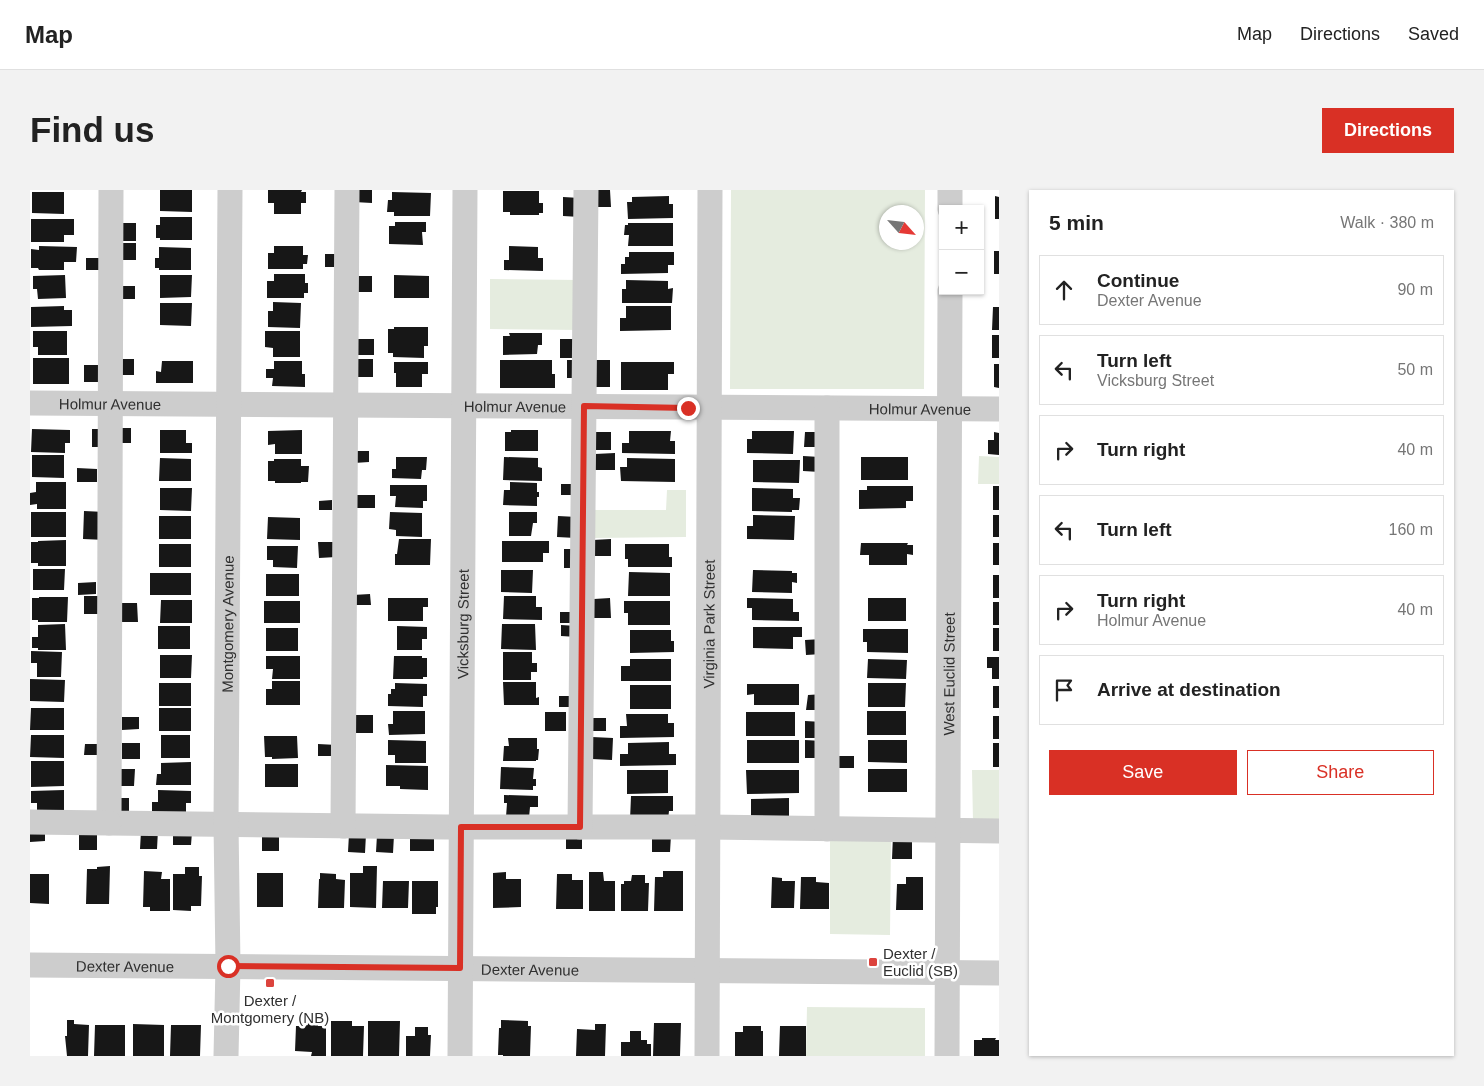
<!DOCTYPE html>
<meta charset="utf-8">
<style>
body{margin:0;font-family:Arial,sans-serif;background:#f2f2f2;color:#222}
.controls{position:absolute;right:15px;top:15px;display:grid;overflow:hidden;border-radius:0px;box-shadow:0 1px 4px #0004}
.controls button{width:45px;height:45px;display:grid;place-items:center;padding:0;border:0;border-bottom:1px solid #e0e0e0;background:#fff;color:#222;font:25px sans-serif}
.compass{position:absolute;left:849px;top:15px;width:45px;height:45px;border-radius:50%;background:#fff;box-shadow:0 1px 4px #0004;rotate:117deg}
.stop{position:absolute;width:15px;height:15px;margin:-11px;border:4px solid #d93025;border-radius:50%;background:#fff}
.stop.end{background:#d93025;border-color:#fff;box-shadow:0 1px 5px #0008}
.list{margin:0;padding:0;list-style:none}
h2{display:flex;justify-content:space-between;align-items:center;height:65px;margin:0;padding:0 20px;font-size:21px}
h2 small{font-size:16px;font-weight:400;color:#767676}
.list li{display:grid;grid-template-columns:32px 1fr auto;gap:15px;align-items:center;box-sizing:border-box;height:70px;margin:0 10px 10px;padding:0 10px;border:1px solid #e0e0e0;border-radius:0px}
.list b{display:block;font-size:19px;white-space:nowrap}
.list p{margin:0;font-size:16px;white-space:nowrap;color:#767676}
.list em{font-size:16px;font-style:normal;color:#767676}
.actions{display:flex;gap:10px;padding:15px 20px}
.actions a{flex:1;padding:11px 0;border:1px solid #d93025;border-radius:0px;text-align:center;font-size:18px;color:#d93025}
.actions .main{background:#d93025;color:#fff}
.icon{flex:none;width:28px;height:28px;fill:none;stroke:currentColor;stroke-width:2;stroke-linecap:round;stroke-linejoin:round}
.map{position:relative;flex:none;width:969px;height:866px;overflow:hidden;border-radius:0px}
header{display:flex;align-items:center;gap:30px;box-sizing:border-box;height:70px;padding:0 25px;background:#fff;border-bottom:1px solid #e0e0e0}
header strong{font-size:24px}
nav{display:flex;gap:28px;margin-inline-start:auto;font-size:18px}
.intro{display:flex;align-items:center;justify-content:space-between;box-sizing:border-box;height:120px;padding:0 30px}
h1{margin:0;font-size:35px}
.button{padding:12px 22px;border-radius:0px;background:#d93025;color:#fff;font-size:18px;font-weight:700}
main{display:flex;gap:30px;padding:0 30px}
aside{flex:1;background:#fff;border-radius:0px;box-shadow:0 1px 4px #0004}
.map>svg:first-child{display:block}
.green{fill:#e5ecdf;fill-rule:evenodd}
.building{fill:#171717}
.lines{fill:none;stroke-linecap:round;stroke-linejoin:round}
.minor{stroke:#cdcdcd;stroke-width:25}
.route{stroke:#d93025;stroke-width:6}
.poi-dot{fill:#dc433d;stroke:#fff;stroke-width:2}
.labels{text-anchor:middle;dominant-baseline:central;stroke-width:5;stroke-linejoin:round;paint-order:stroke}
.street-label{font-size:15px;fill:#303030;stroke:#fff}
.poi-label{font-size:15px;fill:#303030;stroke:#fff;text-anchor:start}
</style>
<header>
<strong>Map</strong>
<nav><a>Map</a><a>Directions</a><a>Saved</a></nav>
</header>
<div class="intro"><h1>Find us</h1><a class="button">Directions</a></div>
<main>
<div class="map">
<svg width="969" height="866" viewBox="0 0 969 866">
<rect width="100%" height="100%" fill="#fff"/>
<path class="green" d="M701 0H895L894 199H700ZM886 22V52H856V22Z
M460 89 551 90 550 140 460 139Z
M949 266 969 267V294H948Z
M637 300H656V347L562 348 561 320H636Z
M942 580H969V632H943Z
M800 648H861L860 745 800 744Z
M777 817 895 818V866H776Z"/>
<path class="building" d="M130 0H162V22L130 21Z
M238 0H272L271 2H276V13H271V24H244V13H238Z
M324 0H342V13L324 12Z
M564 0H580L581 17H564Z
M473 1H509V13H513V23H509V25H480V22H473Z
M2 2H34V24L2 23Z
M362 2 401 3 400 26H364V22H357L358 10H362Z
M639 6V14H643V28L598 29 597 12H602V7Z
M965 6 969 7V29H965Z
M533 7 550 8V27L533 26Z
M130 27H162V50H130V48H126V35H130Z
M1 29H44V45H34V52H1Z
M365 32H396V42H392L393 55 359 54V36H365Z
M89 33H106V51H89Z
M598 33H643V56H598L599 45H594L595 35H598Z
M89 53H106V70H89Z
M9 56 47 57 46 72H34V80H9L8 78H1V59L9 60Z
M244 56H273V65H278L277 74H273V79H238V63H244Z
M479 56 508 57V68H513V81L474 80V70H479Z
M129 57 161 58V80H129V78H125V68H129Z
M964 61H969V84H964Z
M599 62H644V75H638V83L591 84V74H595V67H599Z
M295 64H311L310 77H295Z
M56 68H73V80H56Z
M244 84H275V93H278V103H274V108H237V91H244Z
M35 85 36 108 8 109 7 99H3V86Z
M130 85H162L161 107 130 108Z
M364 85 399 86V108H364Z
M325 86H342V102H325Z
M596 90 638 91V99L643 98 642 113H592V99H596Z
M90 96H105V109H90Z
M243 112 271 113 270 138 238 137V121H243Z
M130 113H162L161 136 130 135Z
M34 116V120H42V136L1 137V117Z
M596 116H641V140L590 141V128H596Z
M963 117H969V140H962Z
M364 137H398V156H394V168L363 167V163H358V139H364Z
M3 141H37V165H8V157H3Z
M235 141H270V167H243V158L235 157Z
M479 143H512V155H508L507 164 473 165V146H480Z
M962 145H969V168H962Z
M327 149H344V165H327Z
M530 149H550V168H530Z
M3 168H39V194H3Z
M87 169H104V185H88Z
M325 169H343V187H325Z
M470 170H522V184H525V198H470Z
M537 170H549V188H537Z
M563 170H580V197H563Z
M132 171H163V193H126V181L131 182Z
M244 171H272V184H275V197L242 196 243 188H236V179H244Z
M364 172H398V184H392V197H366V183H364Z
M591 172H644V184H638V200H591Z
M964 174H969V198L964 197Z
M54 175H75V192H54Z
M89 238H101V253H89Z
M2 239 40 240V253H35V263L1 262Z
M62 239H75V257H62Z
M130 240H156V253H162V263H130Z
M272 240V264H245V254L238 255V241Z
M481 240H508V261H475V242H481Z
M599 241H641L640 251H645V264L592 263V253H599Z
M722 241H764L763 264 717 263V249H722Z
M565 242H581V260H565Z
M775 242H792L791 257H774Z
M964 242 969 243V265L958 264V250H964Z
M324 261H339V272L324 273Z
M585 263V280H565V264Z
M2 265H34V288L2 287Z
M773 266 790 267V282L773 281Z
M366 267H397L396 280H392L391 289 362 288V279H366Z
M474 267 508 268V277L512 278V291L473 290Z
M831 267H878V290H831Z
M130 268 161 269V291H129Z
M597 268 645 269V292L591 291 590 277H597Z
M244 269H271V276H279L278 292H271V293H245V291H238V271H244Z
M723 270H770L769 293 723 292Z
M47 278 67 279V292H47Z
M6 292H36V319H7V314L0 315V303L6 302Z
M480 292 507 293V302H509V307H507V316L473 315 474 300H480Z
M531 294H547V305H531Z
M360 295H397V311H393V318L365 317 366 306H360Z
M837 296H883V311H876V318L829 319V300H837Z
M963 296H969V320H963Z
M130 298H162L161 321 130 320Z
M722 298 763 299V308H770L769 320H762V322L722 321Z
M327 305H345V318H327Z
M302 310V320H289V311Z
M54 321 75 322 76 350 53 349Z
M1 322H36V347H1Z
M360 322 392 323V347L366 346V340L359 339Z
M479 322H507V333H503L501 346H479Z
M723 325 765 326 764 350 717 349V336H723Z
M963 325H969V347H963Z
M129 326H161V349H129Z
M528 326 547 327 546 348 527 347Z
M238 327 270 328V350L237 349Z
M369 349H401L400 375H365V364H367Z
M581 349V366H563V350Z
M36 350V376H8V373H1V352H8V351Z
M472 351H519V363H513V372H472Z
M288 352H306V367L289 368Z
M831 353H878L877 355H883V365L877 364V375H839V365H830Z
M963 353H969V375H963Z
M129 354H161V377H129Z
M595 354H639V367H642V377H598V369H595Z
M237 356H268L267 378 243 377V370H237Z
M534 359H549V378H534Z
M3 379H35L34 400H3Z
M471 380H503L502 403 471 402Z
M723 380 762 381V383H767V393L762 392V403L722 402Z
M599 382 640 383V406H598Z
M120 383H161V405H120Z
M236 384H269V406H236Z
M963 385H969V408H963Z
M66 392V404L48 405V393Z
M340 404 341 415H323V405Z
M54 406H73V424H54Z
M474 406H506V417H512V430L473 429Z
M9 407H38L37 432H8V430H2V408H9Z
M358 408H398V417H393V431H358Z
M580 408 581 428H564V409Z
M717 408 763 409V422H769V431L722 430V418H717Z
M838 408H876V431H838Z
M131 410H162V433H130Z
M234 411H270V433H234Z
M594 411H640V435H598V423H594Z
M963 412H969V435H963Z
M89 413H107L108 432H89Z
M530 422H548V433H530Z
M35 434 36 460H8V458H2V447H8V435Z
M472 434H505L506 460 471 459Z
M531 435 547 436V447L531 446Z
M128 436H160V459H128Z
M367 436 397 437V449H392V460H367Z
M723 437H772V447H763V459L723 458Z
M236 438H268V461H236Z
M963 438H969V461H963Z
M833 439H878V463L837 462V452H833Z
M600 440H641V451H644V462L600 463Z
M792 449V464L776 465 775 450Z
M1 461 32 462 31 487H7V473H1Z
M473 462H502V473H507V482H501V490H473Z
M130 465H162L161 488H130Z
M236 466H270V489H242L243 479H236Z
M364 466H392V468H397V487H393V489H363Z
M957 467H969V489H962V478H957Z
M600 469H641V491H591V476H600Z
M838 469 877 470 876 489 837 488Z
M0 489 35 490 34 512 0 511Z
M242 491H270V515H236V499H242Z
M473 492H506V508L509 507V515H474Z
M129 493H161V516H129Z
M365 493 397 494V506H393V517L358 516V504H361V499H365Z
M838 493H876L875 517H838Z
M717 494H769V515H724V504L717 505Z
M600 495H641V519H600Z
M963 496H969V518H963Z
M794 504V520H776L778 505Z
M529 506H545V517H529Z
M1 518H34V540H0Z
M129 518H161V541H129Z
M363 521H395V544L359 545 358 534H363Z
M837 521H876V545H837Z
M515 522H536V541H515Z
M716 522H765V546H716Z
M596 524H638V533H644V547L590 548V536H597Z
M325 525H343V543H325Z
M963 526H969V549H963Z
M92 527H109V539L92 540Z
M560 528H576V541H560Z
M775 531 793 532 792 548H775Z
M1 545H34V568L0 567Z
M131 545H160V568H131Z
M234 546H267L268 568 242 569V567H235Z
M562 547 583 548 582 570 562 569Z
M478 548H507V559H509L508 570H506V571H473L474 556H479Z
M358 550 396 551V573H365V565H358Z
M717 550H769V573H717Z
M775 550 792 551V568H775Z
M838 550H877V573L838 572Z
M639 552V564H646V575L590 576V564H598V553Z
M92 553H110V569H92Z
M963 553H969V577H963Z
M55 554H72V565H54Z
M288 554 307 555 306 566H288Z
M807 566H824V578H807Z
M1 571H34V596L1 597Z
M161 572V595H126L127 584H131V573Z
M235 574H268V597H235Z
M356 575 398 576V600L370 599V596H356Z
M471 577 504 578 503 589H506V596H503V600L470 599Z
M88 579H105L104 596H88Z
M838 579H877V602H838Z
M597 580H638V603L597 604Z
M716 580H769V603L717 604Z
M34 600V626H7V613H1V601Z
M128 600 161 601V613H156V627L122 624V612H128Z
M474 605 508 606V617H500L499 628 476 627 477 613H474Z
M601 606H643V621H639L638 630H600Z
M87 608H99V624H87Z
M759 608V630L721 631V609Z
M0 640H15V651L0 652Z
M128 640 127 659H110L111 641Z
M143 641 162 642 161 655H143Z
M49 642 67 643V660H49Z
M232 642H249V661H232Z
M380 643 404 644V661H380Z
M319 644H336L335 663 318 662Z
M536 644H552V659H536Z
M347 645H364L363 663 346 662Z
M622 645H641L640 662H622Z
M863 645 882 646V669H862Z
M80 676 79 714H56L57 679H67V677Z
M333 676H347L346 718 320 717V683H333Z
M155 677H169V686H172L171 716H161V721L143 720V684H155Z
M114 681 132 682 131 689H140V721H120V717H113Z
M633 681H653V721H624L625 687H633Z
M476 682V689H491V717L463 718V683Z
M559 682H573L574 691H585V721H559Z
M227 683H253V717H227Z
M290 683 306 684V689L315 690 314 718H288L289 689H290Z
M0 684H19V714L0 713Z
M527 684H542V690H553V719H526Z
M602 685H615V693H619L618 721H591V694H594V691H601Z
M742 687 752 688V691H765L764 718H741Z
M771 687H786V692L799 693V719H770Z
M876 687H893V720H866L867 694H876Z
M353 691H379L378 718H352Z
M382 691H408V717H406V724H382Z
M37 830H44V834L59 835 58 866H37L35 846H37Z
M471 830 498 831V836H501L500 866H473V865H468L469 838H471Z
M301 831H322V836H334L333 866H301Z
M338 831H370L369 866H338Z
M276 832H288V836H296V866H281L282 862 265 861 266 836H276Z
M624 833H651L650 866H623Z
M103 834 134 835V866H103Z
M565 834H576L575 866H546L547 839 565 840Z
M65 835H95V866H64Z
M141 835H171L170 866H140Z
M713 836H731V841H733V866H705V842H713Z
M750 836H776V866H749Z
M385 837H398V845H401L400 866H376V846H385Z
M600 841H611V850H617V854H621V866H591V852H600Z
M952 848H966L965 850H969V866H944V850H952Z"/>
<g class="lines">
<g class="minor">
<path d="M81 0 79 633 415 637H678L969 641"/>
<path d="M920 19V0"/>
<path id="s1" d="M0 213 969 219"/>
<path d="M797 218V639"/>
<path d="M0 632 79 633"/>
<path d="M313 636 317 0"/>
<path d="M550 637 556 0"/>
<path id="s2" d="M0 775 969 783"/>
<path id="s3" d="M196 866 198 776 196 634 200 0"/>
<path id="s4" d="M430 866 435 0"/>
<path id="s5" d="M677 866 680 0"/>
<path id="s6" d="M917 866 920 101"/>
</g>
</g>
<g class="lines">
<path class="route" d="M198 776 430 778 431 637H550L554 216 658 218"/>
</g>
<g class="poi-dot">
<rect x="838" y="767" width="10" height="10" rx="2.5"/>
<rect x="235" y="788" width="10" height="10" rx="2.5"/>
</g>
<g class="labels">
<g class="street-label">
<text stroke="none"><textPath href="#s1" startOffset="80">Holmur Avenue</textPath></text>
<text stroke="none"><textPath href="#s1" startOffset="485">Holmur Avenue</textPath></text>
<text stroke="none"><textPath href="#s1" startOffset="890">Holmur Avenue</textPath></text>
<text stroke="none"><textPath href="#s3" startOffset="432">Montgomery Avenue</textPath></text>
<text stroke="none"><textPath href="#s4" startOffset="432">Vicksburg Street</textPath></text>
<text stroke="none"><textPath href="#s5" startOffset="432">Virginia Park Street</textPath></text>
<text stroke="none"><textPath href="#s6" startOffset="382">West Euclid Street</textPath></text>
<text stroke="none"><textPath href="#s2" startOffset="95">Dexter Avenue</textPath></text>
<text stroke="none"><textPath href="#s2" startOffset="500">Dexter Avenue</textPath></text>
</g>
<g class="poi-label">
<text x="853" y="763">Dexter /<tspan x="853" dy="17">Euclid (SB)</tspan></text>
<text x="240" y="810" text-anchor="middle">Dexter /<tspan x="240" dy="17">Montgomery (NB)</tspan></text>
</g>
</g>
</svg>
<div class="controls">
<button>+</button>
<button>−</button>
</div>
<svg class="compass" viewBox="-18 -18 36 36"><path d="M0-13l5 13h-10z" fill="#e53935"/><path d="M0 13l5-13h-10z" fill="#767676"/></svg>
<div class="stop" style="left:198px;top:776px"></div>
<div class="stop end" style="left:658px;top:218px"></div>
</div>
<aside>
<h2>5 min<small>Walk · 380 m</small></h2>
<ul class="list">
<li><svg class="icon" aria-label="ahead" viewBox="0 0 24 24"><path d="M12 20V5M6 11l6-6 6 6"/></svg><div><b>Continue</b><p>Dexter Avenue</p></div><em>90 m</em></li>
<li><svg class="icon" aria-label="left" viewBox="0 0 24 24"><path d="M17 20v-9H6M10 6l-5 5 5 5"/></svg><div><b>Turn left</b><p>Vicksburg Street</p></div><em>50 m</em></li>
<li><svg class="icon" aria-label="right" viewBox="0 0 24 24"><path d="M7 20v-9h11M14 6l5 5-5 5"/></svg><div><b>Turn right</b></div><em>40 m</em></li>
<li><svg class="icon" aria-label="left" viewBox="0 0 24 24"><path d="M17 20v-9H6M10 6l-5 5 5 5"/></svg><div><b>Turn left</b></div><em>160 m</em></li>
<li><svg class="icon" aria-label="right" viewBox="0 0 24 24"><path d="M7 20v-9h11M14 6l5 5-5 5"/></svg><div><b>Turn right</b><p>Holmur Avenue</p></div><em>40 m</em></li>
<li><svg class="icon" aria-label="arrive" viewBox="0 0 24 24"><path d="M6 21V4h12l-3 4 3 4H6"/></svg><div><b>Arrive at destination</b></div></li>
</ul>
<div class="actions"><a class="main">Save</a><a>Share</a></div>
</aside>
</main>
